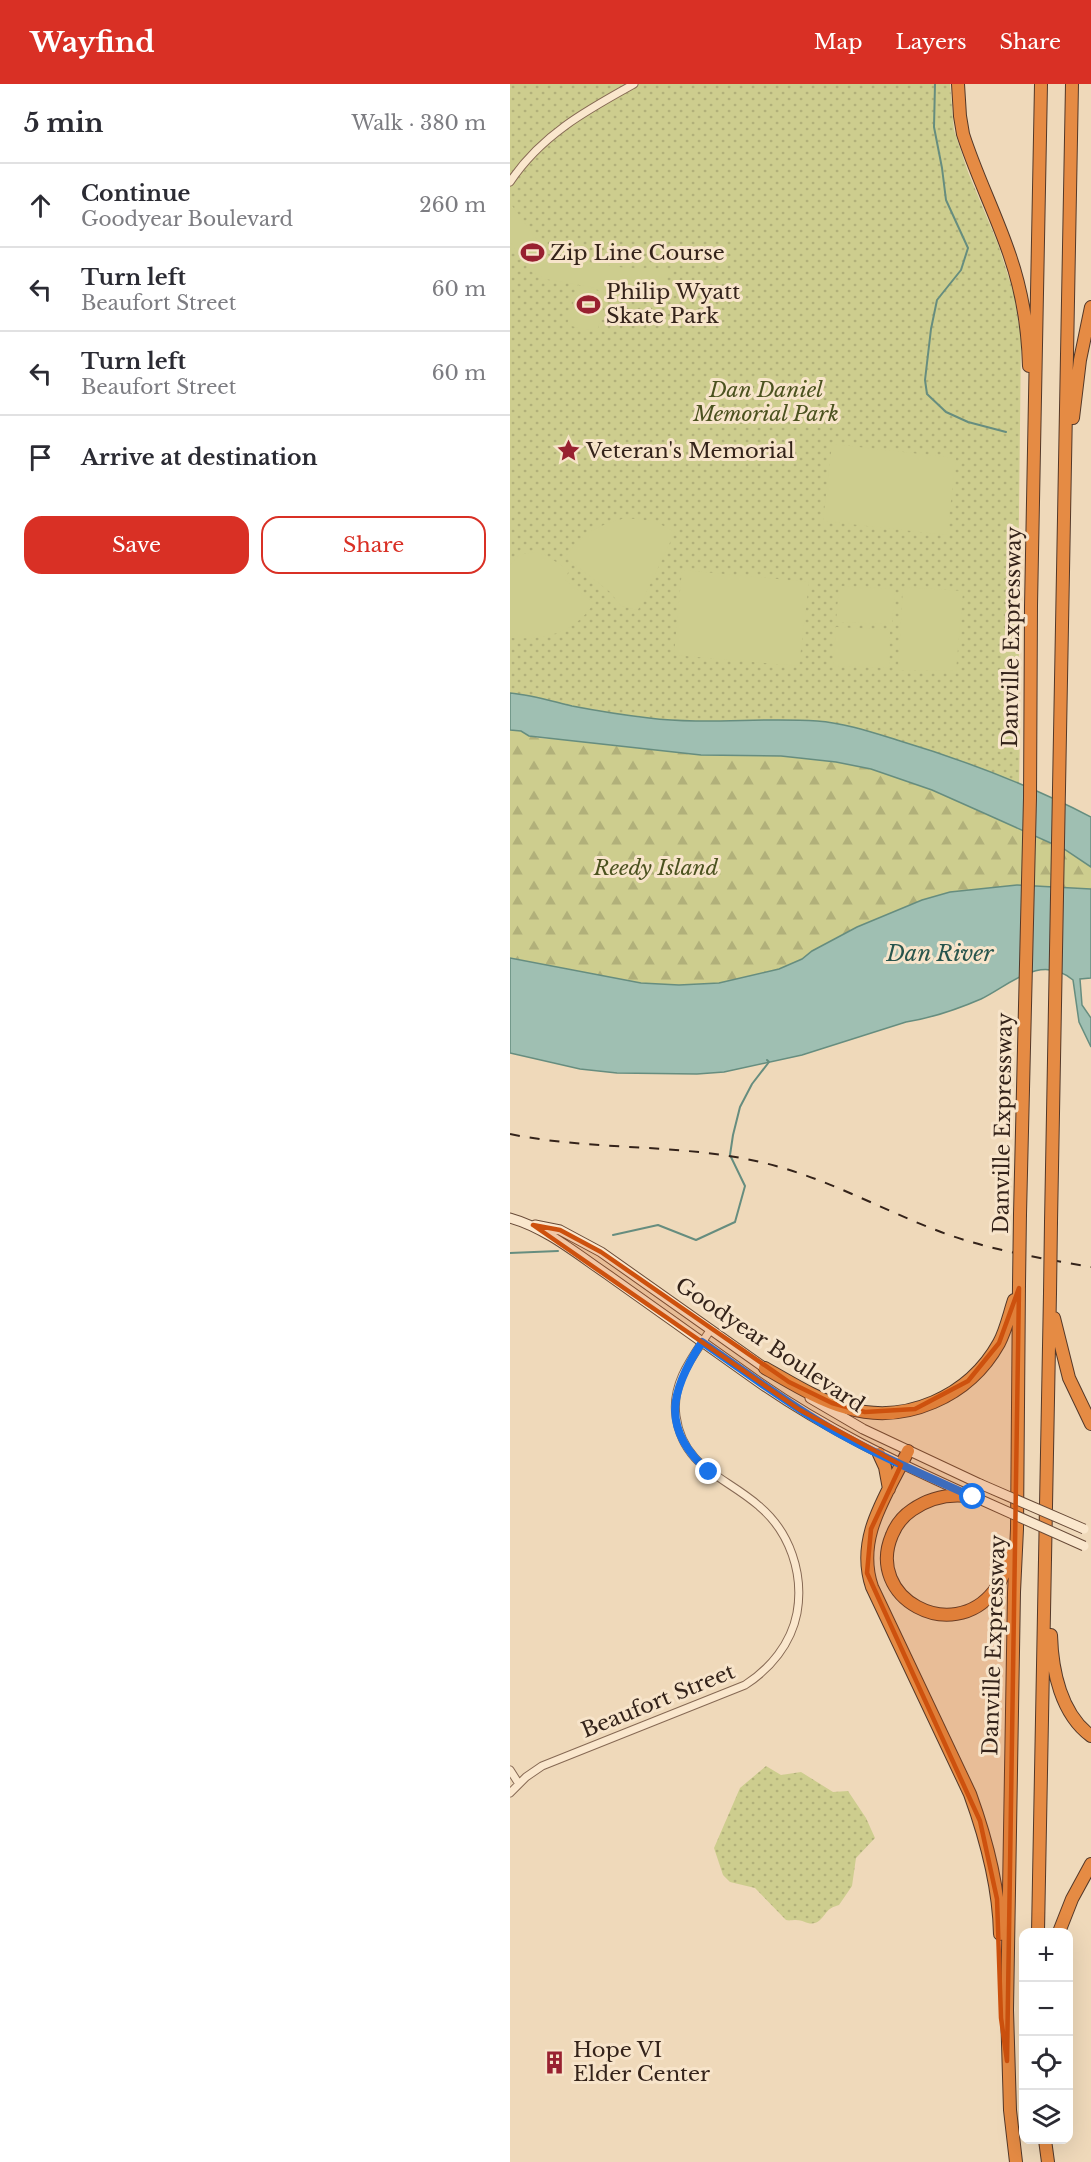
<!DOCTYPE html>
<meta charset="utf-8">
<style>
body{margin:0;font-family:"Libre Baskerville",serif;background:#f7f7f7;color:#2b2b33}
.controls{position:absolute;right:18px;bottom:18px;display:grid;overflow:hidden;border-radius:12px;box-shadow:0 6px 24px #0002}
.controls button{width:54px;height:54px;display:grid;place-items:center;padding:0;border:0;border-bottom:2px solid #e1e1e2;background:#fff;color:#2b2b33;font:30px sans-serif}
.stop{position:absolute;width:18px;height:18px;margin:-14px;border:4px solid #1a73e8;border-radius:50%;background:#fff}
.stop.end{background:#1a73e8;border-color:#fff;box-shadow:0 2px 6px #0008}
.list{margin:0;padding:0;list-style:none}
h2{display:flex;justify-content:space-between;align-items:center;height:78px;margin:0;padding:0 24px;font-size:26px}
h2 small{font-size:20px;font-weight:400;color:#7c7c81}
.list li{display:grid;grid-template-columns:39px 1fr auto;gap:18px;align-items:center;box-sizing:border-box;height:84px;padding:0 24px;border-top:2px solid #e1e1e2}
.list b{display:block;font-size:22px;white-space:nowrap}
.list p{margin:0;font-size:20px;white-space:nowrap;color:#7c7c81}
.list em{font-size:20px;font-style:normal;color:#7c7c81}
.actions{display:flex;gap:12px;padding:18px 24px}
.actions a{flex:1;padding:14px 0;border:2px solid #d93025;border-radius:18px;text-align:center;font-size:21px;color:#d93025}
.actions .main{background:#d93025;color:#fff}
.icon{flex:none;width:33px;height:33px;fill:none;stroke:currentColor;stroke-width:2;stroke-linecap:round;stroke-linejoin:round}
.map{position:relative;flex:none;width:581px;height:2078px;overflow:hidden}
header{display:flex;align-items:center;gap:36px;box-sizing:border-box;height:84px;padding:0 30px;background:#d93025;color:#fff}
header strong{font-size:28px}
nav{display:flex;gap:33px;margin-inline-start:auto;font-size:21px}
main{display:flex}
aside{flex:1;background:#fff}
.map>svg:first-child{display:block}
.green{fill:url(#green-dots)}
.forest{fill:url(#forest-firs)}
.pitch{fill:#cdcd8e}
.water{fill:#9fbfb2;stroke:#668d7f;stroke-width:1.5}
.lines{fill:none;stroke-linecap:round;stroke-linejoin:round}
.stream{stroke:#668d7f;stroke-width:2}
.minor-casing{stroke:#866954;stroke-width:9}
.secondary-casing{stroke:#684a37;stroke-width:11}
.motorway-casing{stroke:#533829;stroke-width:14}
.minor{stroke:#fae7cd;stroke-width:7}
.secondary{stroke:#fae7cd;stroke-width:9}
.motorway{stroke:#e58b44;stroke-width:12}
.rail{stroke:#34231a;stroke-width:2;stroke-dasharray:10 10;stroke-linecap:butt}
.secondary-bridge-casing{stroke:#684a37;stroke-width:11;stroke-linecap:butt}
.motorway-bridge-casing{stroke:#533829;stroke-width:14;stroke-linecap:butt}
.secondary-bridge{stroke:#fae7cd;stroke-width:9}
.motorway-bridge{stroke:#e58b44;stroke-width:12}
.route{stroke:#1a73e8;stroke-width:8}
.marked{fill:#cd510e;fill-opacity:0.2;stroke:#cd510e;stroke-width:4.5;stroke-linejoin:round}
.labels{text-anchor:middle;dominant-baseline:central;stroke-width:6;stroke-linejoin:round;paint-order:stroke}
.poi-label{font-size:21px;fill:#34231a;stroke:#f7e4ca;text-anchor:start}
.park-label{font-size:21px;font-style:italic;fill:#4b521f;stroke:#f7e4ca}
.street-label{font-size:21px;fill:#34231a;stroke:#f7e4ca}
.water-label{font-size:22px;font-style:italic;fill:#28554d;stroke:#f7e4ca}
</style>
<header>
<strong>Wayfind</strong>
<nav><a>Map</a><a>Layers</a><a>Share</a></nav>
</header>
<main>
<aside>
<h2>5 min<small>Walk · 380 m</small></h2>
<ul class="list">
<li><svg class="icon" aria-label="ahead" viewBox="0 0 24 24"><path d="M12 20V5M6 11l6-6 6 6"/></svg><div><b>Continue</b><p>Goodyear Boulevard</p></div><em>260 m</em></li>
<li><svg class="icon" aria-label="left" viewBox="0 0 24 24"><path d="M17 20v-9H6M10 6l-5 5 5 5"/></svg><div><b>Turn left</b><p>Beaufort Street</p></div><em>60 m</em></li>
<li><svg class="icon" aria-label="left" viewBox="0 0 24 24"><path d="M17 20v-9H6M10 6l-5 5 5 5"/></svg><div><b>Turn left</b><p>Beaufort Street</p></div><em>60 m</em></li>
<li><svg class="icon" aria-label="arrive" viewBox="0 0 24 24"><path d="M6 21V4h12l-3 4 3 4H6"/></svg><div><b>Arrive at destination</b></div></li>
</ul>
<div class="actions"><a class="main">Save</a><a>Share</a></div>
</aside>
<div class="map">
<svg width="581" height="2078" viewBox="0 0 581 2078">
<defs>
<pattern id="green-dots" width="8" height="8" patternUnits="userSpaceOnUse" patternTransform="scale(1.5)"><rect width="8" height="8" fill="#cdcd8e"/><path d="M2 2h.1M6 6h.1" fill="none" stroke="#b1b07a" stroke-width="1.8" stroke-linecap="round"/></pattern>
<pattern id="forest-firs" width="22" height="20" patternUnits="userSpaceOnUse" patternTransform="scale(1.5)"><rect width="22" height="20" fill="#cdcd8e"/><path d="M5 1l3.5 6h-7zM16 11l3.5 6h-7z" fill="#b1b07a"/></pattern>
</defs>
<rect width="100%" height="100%" fill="#efd9ba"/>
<path class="green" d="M0 0H440L444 46 458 88 488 160 504 210 511 254 508 517 510 641 509 706 158 639 0 619Z
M256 1682 271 1691 291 1688 323 1708 338 1707 356 1734 365 1754 346 1774 342 1802 329 1821C316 1825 319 1827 310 1836 301 1844 295 1836 286 1836 282 1836 279 1837 276 1836L245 1804 220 1798 213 1791 204 1764 230 1704Z"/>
<path class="forest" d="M0 646 11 647 28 654 96 659 191 671 271 672 326 678 361 685 422 706 467 726 554 765 581 783V805L507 801 440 808 412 816 347 843 302 867 292 875 269 885 209 899 169 901 131 899 0 874Z"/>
<path class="pitch" d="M0 119 41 175 117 184 159 185 153 207 98 206 35 195 22 188 0 158Z
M68 201 97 209 87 248 57 241Z
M322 360 446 374 437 451 313 437Z
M115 434 144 437 165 448 128 526 111 522 100 508 55 473C75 447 85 443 115 434Z
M24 468 35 471 59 486 55 496 84 519C65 549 35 556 2 554H0V481L9 471Z
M172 486 299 498 289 582 164 571Z
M329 502 385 505 382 540 326 538Z
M393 503 453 507 446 587 388 586Z
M326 543 380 546 379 584 323 582Z"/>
<path class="water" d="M0 609C22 611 41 617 62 622 88 627 113 631 139 634 195 641 251 633 307 637 334 639 361 648 387 656 454 676 519 701 581 733V783L554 765 467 726 422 706 361 685 326 678 271 672 191 671 19 652 11 647 0 646Z
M507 801 581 805V894L570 895 572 921 581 934V963L569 938 563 896C530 869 500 901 471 915 448 925 421 934 396 938L292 971 214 988 187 990 107 989 70 985 0 969V874L131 899 169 901 209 899 269 885 292 875 302 867 347 843 412 816 440 808Z"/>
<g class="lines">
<path class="stream" d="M425 0 424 43 432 84 436 116 458 164 451 186 427 216 421 245 415 296 417 310 436 328 458 338 496 348
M103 1151 148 1141 186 1156 225 1138 235 1102 220 1071 223 1051 230 1023 242 1000 259 978 257 976
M0 1169 48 1167"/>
<defs>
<path id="minor" d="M0 98C31 51 77 26 124 0
M0 1686 9 1700
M0 1709 16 1693 32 1682 235 1601C260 1585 281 1560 287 1529 294 1490 280 1448 249 1422 215 1392 173 1384 166 1332 161 1298 184 1271 201 1245"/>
<path id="secondary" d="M0 1134C36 1144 67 1170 98 1191 149 1227 199 1263 250 1299 316 1345 386 1378 459 1411
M25 1141 50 1146 91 1168 258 1286
M300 1314 353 1345 470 1400"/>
<path id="motorway" d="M448 0 450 32 453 50C466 91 486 130 500 172 512 207 518 244 519 282
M563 334 570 276 581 223
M510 1130 520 714 521 522 531 0
M541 1138 562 0
M544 1234 559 1294 581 1340
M255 1284C280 1298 308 1316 337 1324 395 1341 459 1313 489 1259 496 1246 499 1231 504 1216
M398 1367C377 1411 345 1453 362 1503L460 1710C476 1754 489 1802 490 1850
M369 1370 375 1383 379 1405
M463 1413C441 1409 421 1413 402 1426 393 1432 386 1441 382 1451 355 1514 442 1561 484 1507 493 1495 497 1482 501 1469
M541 1551C542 1587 551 1630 581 1652
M528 1848 540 1209
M549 1848 562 1815 581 1780
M535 2056 538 2078
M506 2078 500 2026 497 1926 504 1508 507 1445 509 1200"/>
</defs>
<use href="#minor" class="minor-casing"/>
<use href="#secondary" class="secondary-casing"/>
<use href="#motorway" class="motorway-casing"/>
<use href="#minor" class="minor"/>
<use href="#secondary" class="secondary"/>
<use href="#motorway" class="motorway"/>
<path class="rail" d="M0 1050C87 1068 180 1058 266 1082 324 1098 375 1127 431 1148 479 1166 530 1174 581 1183"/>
<defs>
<path id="secondary-bridge" d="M470 1400 574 1445
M469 1415 574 1462"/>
<path id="motorway-bridge" d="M509 1200 510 1130
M540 1209 541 1138"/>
</defs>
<use href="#secondary-bridge" class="secondary-bridge-casing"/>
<use href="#motorway-bridge" class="motorway-bridge-casing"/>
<use href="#secondary-bridge" class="secondary-bridge"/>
<use href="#motorway-bridge" class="motorway-bridge"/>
</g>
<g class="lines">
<path class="route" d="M199 1388C150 1345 160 1307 192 1258 234 1287 274 1317 318 1343 364 1370 414 1391 463 1413"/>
</g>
<path class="marked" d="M23 1141 50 1146 91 1168 279 1298 322 1319 355 1328 405 1325 458 1297 489 1259 509 1204 497 1977 491 1934 487 1815 470 1737 357 1489 361 1445 391 1381 290 1326Z"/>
<defs>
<symbol id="stadium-bare" viewBox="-9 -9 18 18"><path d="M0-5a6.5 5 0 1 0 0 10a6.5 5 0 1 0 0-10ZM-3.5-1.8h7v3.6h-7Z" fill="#982130" stroke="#f7e4ca" stroke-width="2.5" paint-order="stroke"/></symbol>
<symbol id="sight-bare" viewBox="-9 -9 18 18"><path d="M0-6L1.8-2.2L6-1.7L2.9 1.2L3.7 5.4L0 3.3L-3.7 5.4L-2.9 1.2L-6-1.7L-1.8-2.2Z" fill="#982130" stroke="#f7e4ca" stroke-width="2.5" paint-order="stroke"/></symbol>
<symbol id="building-bare" viewBox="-9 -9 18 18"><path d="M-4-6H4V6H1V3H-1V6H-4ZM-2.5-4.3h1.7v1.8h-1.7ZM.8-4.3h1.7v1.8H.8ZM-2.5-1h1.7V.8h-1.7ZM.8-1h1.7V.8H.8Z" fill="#982130" stroke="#f7e4ca" stroke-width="2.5" paint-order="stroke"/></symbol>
</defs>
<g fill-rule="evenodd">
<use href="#stadium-bare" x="6" y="152" width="33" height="33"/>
<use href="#stadium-bare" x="62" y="204" width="33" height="33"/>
<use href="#sight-bare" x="42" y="350" width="33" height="33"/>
<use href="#building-bare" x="28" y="1962" width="33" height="33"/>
</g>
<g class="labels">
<g class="poi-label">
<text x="40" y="169">Zip Line Course</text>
<text x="96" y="208">Philip Wyatt<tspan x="96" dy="24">Skate Park</tspan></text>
<text x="76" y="367">Veteran's Memorial</text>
<text x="63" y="1966">Hope VI<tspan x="63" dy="24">Elder Center</tspan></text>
</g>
<g class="park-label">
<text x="256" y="306">Dan Daniel<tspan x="256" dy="24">Memorial Park</tspan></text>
<text x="146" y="784">Reedy Island</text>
</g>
<g class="street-label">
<text transform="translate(502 553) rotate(-89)">Danville Expressway</text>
<text transform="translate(493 1039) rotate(-89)">Danville Expressway</text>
<text transform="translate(260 1261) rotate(34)">Goodyear Boulevard</text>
<text transform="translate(484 1561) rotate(-88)">Danville Expressway</text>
<text transform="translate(148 1617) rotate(-22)">Beaufort Street</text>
</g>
<g class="water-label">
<text x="430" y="869">Dan River</text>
</g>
</g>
</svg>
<div class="controls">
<button>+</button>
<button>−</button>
<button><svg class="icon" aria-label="locate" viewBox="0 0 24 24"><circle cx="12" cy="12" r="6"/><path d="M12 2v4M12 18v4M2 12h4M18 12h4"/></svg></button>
<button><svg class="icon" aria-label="layers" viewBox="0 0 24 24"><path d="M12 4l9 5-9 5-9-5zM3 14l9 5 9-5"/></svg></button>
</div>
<div class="stop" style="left:463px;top:1413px"></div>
<div class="stop end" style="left:199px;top:1388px"></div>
</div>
</main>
